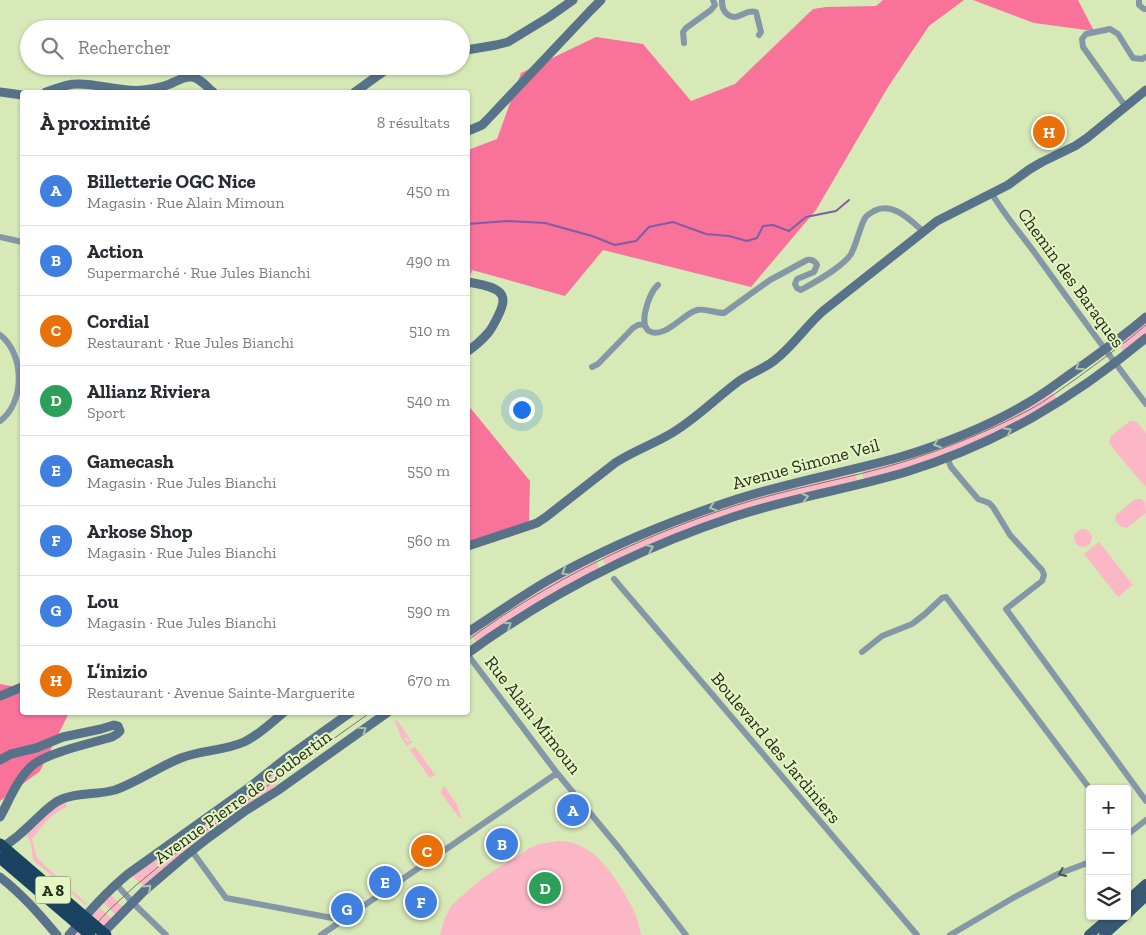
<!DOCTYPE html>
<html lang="fr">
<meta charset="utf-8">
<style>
body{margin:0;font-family:"Zilla Slab",serif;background:#f7f7f7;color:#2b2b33}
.controls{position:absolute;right:15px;bottom:15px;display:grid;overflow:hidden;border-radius:5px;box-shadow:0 1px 4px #0004}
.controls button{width:45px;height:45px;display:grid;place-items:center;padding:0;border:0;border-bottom:1px solid #e1e1e2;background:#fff;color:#2b2b33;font:25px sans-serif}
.you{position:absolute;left:521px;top:409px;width:18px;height:18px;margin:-12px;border:4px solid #fff;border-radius:50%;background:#1a73e8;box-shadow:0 0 0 8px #1a73e833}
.badge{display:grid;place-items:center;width:32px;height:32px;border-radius:50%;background:#965cd4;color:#fff;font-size:16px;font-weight:700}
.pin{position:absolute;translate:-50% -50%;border:2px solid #fff;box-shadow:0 1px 5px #0006}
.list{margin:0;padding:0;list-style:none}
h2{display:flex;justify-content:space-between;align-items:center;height:65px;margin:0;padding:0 20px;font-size:21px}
h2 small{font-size:16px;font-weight:400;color:#7c7c81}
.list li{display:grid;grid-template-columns:32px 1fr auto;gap:15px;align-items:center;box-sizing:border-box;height:70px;padding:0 20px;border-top:1px solid #e1e1e2}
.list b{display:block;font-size:19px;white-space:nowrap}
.list p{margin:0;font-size:16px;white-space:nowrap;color:#7c7c81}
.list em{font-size:16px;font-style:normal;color:#7c7c81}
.icon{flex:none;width:28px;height:28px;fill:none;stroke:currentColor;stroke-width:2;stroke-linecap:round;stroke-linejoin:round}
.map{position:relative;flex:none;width:1146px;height:935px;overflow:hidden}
.search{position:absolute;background:#fff;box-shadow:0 1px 4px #0004;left:20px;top:20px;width:450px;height:55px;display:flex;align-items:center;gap:12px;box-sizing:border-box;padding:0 18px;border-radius:28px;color:#7c7c81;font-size:19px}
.panel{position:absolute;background:#fff;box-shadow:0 1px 4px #0004;left:20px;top:90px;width:450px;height:625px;border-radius:5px}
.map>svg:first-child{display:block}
.green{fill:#fcb7c7}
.forest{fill:#f9729a}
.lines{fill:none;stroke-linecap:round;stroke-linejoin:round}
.stream{stroke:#7f5ca5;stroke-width:2}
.street{stroke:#8497a6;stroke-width:6}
.secondary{stroke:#587389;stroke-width:9}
.primary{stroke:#385974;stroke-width:10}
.tram{stroke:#707b5b;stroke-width:1}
.highway-bridge{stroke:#1a4361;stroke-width:11}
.oneway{stroke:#acc2ac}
.oneway2{stroke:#47524a}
.labels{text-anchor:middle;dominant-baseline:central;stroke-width:4;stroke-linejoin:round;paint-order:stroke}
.shield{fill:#e4f6c4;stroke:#5f694c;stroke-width:1}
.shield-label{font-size:16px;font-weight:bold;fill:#262d19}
.street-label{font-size:18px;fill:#262d19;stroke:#e4f6c4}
</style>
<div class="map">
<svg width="1146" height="935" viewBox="0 0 1146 935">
<rect width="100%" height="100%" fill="#d7e9b7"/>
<path class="green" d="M1146 321V334L1124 352 1118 344Z
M1052 392 1057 399C998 437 932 462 864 479L861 472 862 470 901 459Z
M1130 421H1134L1138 423 1146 433V486L1142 483 1111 446 1109 442 1111 436Z
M855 472 857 480 787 499 606 564H605L602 557 654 532 754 497Z
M1135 499H1141L1145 502 1146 513 1127 528 1121 527 1115 520 1116 515Z
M1074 538a9 9 0 1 1 18 0a9 9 0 1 1-18 0Z
M1099 542 1133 585 1118 597 1084 554Z
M596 559 599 568 477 642 471 636V634L547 584Z
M397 720 410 739 408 740 406 737H404L407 742 411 740 412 742 407 746 402 739 395 721Z
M321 742 324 747 285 775 269 792 144 886 132 876 258 784Z
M415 747 436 776H435L429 777 410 750Z
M443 787H445L457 805 461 818 460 819 441 793Z
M64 800 67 807C52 813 41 827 32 839L37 858 87 904 86 905 33 860 31 844 27 835 32 827Z
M558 841C572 841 587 847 597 857 614 873 639 912 641 935H440L444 920 451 906 473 886 487 875 530 848 540 844Z
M110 894 123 907 116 915 102 902Z
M100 908 112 919 97 935H74L92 914 95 913Z"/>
<path class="forest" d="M883 0H964L929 26 888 87 816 210 751 287 603 250 565 296 472 270 468 282V150L497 139 521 73 596 37 643 44 691 101 735 84 813 9 826 7 876 6Z
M973 0H1078L1094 31 1034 23Z
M468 405 530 481 529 522 468 542Z
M0 684 22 688V712L69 713 40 771 0 801Z"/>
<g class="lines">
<path class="stream" d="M468 224 507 221 545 223 592 236 615 245 636 241 649 227 673 222 706 234 729 236 747 241 757 238 763 226 773 225 789 231 806 217 836 211 849 200"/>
<path class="street" d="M722 0C722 5 722 8 725 12 737 25 744 8 756 12L761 32 759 35
M1139 0V5L1144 9H1146
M684 43 683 32 686 28 711 10 715 5 713 0
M1126 107 1083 47 1082 39 1086 34 1110 29 1118 34 1133 58 1142 59 1146 57
M992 194C1005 216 1022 235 1037 256 1073 306 1109 355 1146 404
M0 237 22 242
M658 285C651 291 647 304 645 313 644 319 643 327 649 331 664 340 684 313 697 310 705 308 715 313 724 313L770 280 807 260C812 259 815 261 817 265L814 272 797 279 795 284 797 288 801 290C815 282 843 267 851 254 857 243 859 229 865 218 867 215 871 213 874 211 893 201 911 221 924 232
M0 335C25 354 25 403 0 421
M592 367 598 364 633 328 638 325 644 324
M947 457 951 467 978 499 989 503 993 507 1010 535 1042 570 1044 575 1042 581 1006 609 1146 801
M614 579 917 935
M862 652 882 636 912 624 925 614 942 598 946 597 1090 789
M468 655 557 773 619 848 686 935
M1127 835 1146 820
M194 854 226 898 343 920
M116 884 134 904 166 935
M321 935 557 773
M950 935 1013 898 1058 874 1090 862"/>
<path class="secondary" d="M461 51 496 45 508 42 549 17 573 0
M0 92 22 95
M46 92C56 89 66 84 76 84 99 83 121 93 144 90 153 89 162 87 170 84 177 81 184 76 192 77 200 78 207 87 213 92
M355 92 391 66
M468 131 482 125 487 120 591 10 601 0
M468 282C477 284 490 285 498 291 501 293 503 297 503 301 503 308 493 327 488 333 482 340 475 346 468 351
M468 546 537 523 546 517 615 463C633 451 654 444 672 433 697 418 716 398 739 381 750 373 764 369 775 360 793 346 806 326 823 311L937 221 1008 185 1030 169 1042 162 1075 146 1087 138 1146 90
M468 632C494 615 520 597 547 581 605 548 665 523 728 502 784 483 843 473 900 457 943 444 988 426 1026 404 1044 394 1060 381 1076 370 1100 353 1124 336 1146 317
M468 653C551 593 636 549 733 517 790 498 849 489 906 472 997 444 1073 399 1146 338
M0 696 22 687
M0 760 11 754 36 748 63 737 101 729 114 725 118 726 120 731 117 734 112 737C92 743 50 752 34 764 18 777 10 799 0 817
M0 849C11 842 21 834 30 825 40 816 50 804 62 799 79 792 98 795 115 790 138 782 158 767 181 758 201 750 224 751 244 742 259 735 271 723 284 712
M0 877C22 894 39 914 57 935
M69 935C88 913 106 892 128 874L247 789 285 759 351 712
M101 935 144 891 184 857 208 838 245 811 277 791 388 712"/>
<path class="primary" d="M1127 901 1146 884
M1127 914 1146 896
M1089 935 1111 916
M1104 935 1125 916"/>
<path class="tram" d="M468 640C548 581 639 537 734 506 790 488 848 479 903 462 947 448 989 431 1029 410 1046 401 1061 389 1077 378 1100 361 1124 344 1146 325
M86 935 108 911 135 886 163 863 232 811 371 712"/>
<path class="highway-bridge" d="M0 844 106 935
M0 858 90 935"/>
</g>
<defs><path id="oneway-chevron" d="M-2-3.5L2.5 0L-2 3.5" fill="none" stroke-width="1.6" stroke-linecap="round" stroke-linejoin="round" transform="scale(1.25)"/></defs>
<g class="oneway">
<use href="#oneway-chevron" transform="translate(1079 367) rotate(144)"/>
<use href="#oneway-chevron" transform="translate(1008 431) rotate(-27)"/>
<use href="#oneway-chevron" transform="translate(937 444) rotate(160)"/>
<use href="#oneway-chevron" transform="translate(805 497) rotate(-14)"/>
<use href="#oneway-chevron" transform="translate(713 507) rotate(161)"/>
<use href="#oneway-chevron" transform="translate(650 548) rotate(-23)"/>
<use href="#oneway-chevron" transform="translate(565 572) rotate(152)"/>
<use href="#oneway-chevron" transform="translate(508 625) rotate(-34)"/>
<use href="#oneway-chevron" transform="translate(363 730) rotate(-34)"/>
<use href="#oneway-chevron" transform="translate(148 888) rotate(-43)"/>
</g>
<use class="oneway2" href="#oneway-chevron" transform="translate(1062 873) rotate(157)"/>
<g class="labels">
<rect class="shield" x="35.5" y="876.5" width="35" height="27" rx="4"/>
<g class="shield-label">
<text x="53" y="890">A 8</text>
</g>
<g class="street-label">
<text transform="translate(1071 278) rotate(54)">Chemin des Baraques</text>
<text transform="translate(806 464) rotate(-15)">Avenue Simone Veil</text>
<text transform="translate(533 715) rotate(52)">Rue Alain Mimoun</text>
<text transform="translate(776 748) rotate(50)">Boulevard des Jardiniers</text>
<text transform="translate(243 797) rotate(-36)">Avenue Pierre de Coubertin</text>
</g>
</g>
</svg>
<div class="controls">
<button>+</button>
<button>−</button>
<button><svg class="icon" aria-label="layers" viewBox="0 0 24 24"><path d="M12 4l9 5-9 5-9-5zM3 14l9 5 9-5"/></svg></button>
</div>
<div class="you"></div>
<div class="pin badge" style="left:573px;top:810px;background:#3f7fe0">A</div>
<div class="pin badge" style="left:502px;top:844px;background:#3f7fe0">B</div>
<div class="pin badge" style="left:427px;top:851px;background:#e8710a">C</div>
<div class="pin badge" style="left:545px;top:888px;background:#2e9e5b">D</div>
<div class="pin badge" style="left:385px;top:882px;background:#3f7fe0">E</div>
<div class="pin badge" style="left:421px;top:902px;background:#3f7fe0">F</div>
<div class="pin badge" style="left:347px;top:909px;background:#3f7fe0">G</div>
<div class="pin badge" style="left:1049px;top:132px;background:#e8710a">H</div>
<div class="search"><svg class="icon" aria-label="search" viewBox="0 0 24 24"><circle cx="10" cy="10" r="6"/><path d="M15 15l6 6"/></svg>Rechercher</div>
<section class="panel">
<h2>À proximité<small>8 résultats</small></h2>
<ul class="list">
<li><span class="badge" style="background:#3f7fe0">A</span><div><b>Billetterie OGC Nice</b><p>Magasin · Rue Alain Mimoun</p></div><em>450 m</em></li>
<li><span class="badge" style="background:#3f7fe0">B</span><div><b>Action</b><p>Supermarché · Rue Jules Bianchi</p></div><em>490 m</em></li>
<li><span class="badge" style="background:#e8710a">C</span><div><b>Cordial</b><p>Restaurant · Rue Jules Bianchi</p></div><em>510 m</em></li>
<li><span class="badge" style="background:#2e9e5b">D</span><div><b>Allianz Riviera</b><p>Sport</p></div><em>540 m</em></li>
<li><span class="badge" style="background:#3f7fe0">E</span><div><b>Gamecash</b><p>Magasin · Rue Jules Bianchi</p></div><em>550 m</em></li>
<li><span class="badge" style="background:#3f7fe0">F</span><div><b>Arkose Shop</b><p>Magasin · Rue Jules Bianchi</p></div><em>560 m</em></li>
<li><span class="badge" style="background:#3f7fe0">G</span><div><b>Lou</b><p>Magasin · Rue Jules Bianchi</p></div><em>590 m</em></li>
<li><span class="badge" style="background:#e8710a">H</span><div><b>L’inizio</b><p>Restaurant · Avenue Sainte-Marguerite</p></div><em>670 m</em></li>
</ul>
</section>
</div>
